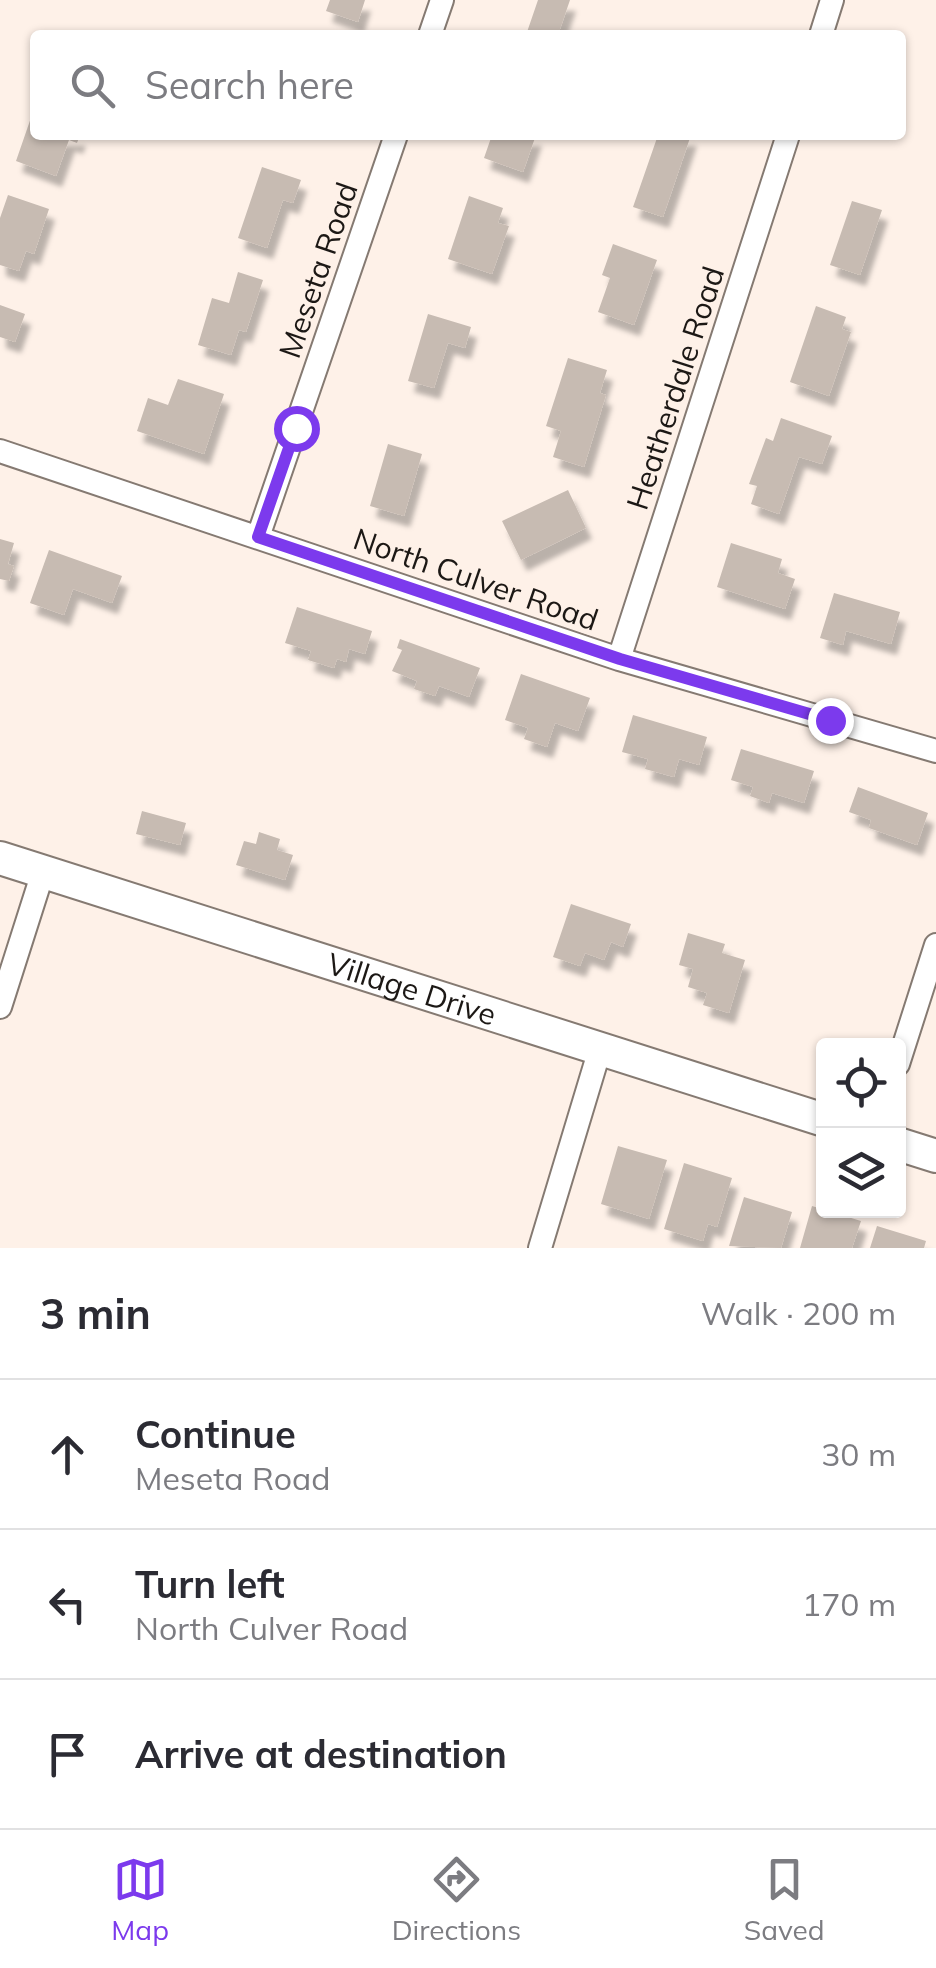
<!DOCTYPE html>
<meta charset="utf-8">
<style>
body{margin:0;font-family:Mulish,sans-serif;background:#f2f2f3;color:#2b2b33}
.controls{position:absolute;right:30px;bottom:30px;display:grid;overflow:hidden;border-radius:10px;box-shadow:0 2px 8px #0004}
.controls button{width:90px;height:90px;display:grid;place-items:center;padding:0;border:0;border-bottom:2px solid #e1e1e2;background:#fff;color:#2b2b33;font:50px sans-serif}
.stop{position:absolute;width:30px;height:30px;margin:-22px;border:8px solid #7c3aed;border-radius:50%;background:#fff}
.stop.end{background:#7c3aed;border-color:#fff;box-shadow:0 2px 10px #0008}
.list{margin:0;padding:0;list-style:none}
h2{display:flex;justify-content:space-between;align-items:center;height:130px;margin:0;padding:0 40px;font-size:42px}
h2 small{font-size:32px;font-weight:400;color:#7c7c81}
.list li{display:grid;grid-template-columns:65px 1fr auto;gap:30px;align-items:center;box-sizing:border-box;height:150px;padding:0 40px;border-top:2px solid #e1e1e2}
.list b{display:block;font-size:38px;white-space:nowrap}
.list p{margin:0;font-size:32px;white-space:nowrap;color:#7c7c81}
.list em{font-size:32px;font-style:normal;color:#7c7c81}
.icon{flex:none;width:55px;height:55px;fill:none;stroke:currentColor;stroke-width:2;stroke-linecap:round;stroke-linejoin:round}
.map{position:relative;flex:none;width:936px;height:1248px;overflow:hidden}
.search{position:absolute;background:#fff;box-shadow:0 2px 8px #0004;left:30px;right:30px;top:30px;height:110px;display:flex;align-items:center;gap:25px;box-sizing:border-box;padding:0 35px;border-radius:10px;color:#7c7c81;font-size:38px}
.sheet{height:580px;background:#fff}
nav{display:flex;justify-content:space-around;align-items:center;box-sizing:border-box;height:140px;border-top:2px solid #e1e1e2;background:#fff;font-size:28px;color:#7c7c81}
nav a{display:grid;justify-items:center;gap:5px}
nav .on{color:#7c3aed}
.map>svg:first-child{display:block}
.building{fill:#c7bbb2;filter:url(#shadow)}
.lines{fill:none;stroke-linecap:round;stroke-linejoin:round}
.minor-casing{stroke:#857a72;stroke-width:26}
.secondary-casing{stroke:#857a72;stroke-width:36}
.minor{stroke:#fff;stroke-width:22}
.secondary{stroke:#fff;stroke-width:32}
.route{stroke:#7c3aed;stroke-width:12}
.labels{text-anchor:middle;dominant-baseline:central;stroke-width:10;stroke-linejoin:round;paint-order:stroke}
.street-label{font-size:30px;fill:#1c1815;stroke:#fef1e8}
</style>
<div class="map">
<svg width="936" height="1248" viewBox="0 0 936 1248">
<defs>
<filter id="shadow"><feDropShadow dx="6" dy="11" stdDeviation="2.5" flood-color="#0004"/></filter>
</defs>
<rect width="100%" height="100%" fill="#fef1e8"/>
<path class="building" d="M330 0H365L358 22 326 11Z
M538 0H570L558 35H526Z
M34 109 35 135H80L77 143 69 140 56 176 16 161Z
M492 135H536L523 172 484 158Z
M658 135H691L663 217 633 207Z
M262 167 301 180 293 203 283 200 267 248 238 238Z
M8 195 49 209 34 254 26 251 19 271 0 265V218Z
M469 196 503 208 498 223 509 226 492 274 448 259Z
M852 201 882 210 860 275 830 265Z
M613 244 657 260 634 325 598 312 610 278 602 275Z
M238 272 263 280 246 332 239 330 231 355 198 345 212 298 229 303Z
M0 305 25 314 15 342 0 337Z
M816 306 846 317 842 329 851 332 829 396 790 382Z
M428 314 471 327 465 348 448 343 434 388 408 381Z
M568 358 607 370 600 393 606 395 584 467 553 457 561 431 546 426Z
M178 379 224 394 204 454 137 431 148 398 168 405Z
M781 418 832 436 822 464 799 457 779 514 751 504 757 486 749 484 766 438 773 441Z
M388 444 422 454 404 516 370 506Z
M568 490 586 528 521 560 502 521Z
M0 539 14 543 8 564 14 566 9 581 0 579Z
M731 543 782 559 778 573 795 579 785 609 717 587Z
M49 550 122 576 112 603 73 589 64 615 30 603Z
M834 593 900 612 891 644 846 631 843 645 820 638Z
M297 607 372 631 365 654 349 649 346 662 337 659 334 668 308 660 311 651 285 643Z
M400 639 480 668 469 697 439 686 435 696 414 689 417 681 392 671 402 650 397 648Z
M521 674 590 698 578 731 555 723 547 747 524 739 528 728 505 720Z
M633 715 707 737 699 765 679 759 674 777 645 769 648 759 622 752Z
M741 749 814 771 804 803 772 793 769 803 750 796 753 787 731 780Z
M858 787 928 813 917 845 869 828 871 820 849 812Z
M142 811 186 823 180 845 136 834Z
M259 832 280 839 277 850 293 855 285 880 236 865 244 841 256 844Z
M571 904 631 924 623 947 611 942 604 960 585 953 580 966 553 957Z
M688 933 725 944 722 953 745 960 729 1013 703 1005 707 993 688 987 693 969 679 965Z
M618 1146 667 1160 649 1219 601 1204Z
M684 1163 732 1178 717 1227 708 1224 703 1241 664 1229Z
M744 1197 792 1212 781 1248 729 1246Z
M812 1206 861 1221 852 1248H800Z
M877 1226 926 1241 924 1248H870Z"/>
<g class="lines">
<defs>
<path id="minor" d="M430 35 442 0
M821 35 832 0
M0 451 619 659 936 751
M258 537 396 135
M619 659 788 135
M0 1007 43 872
M898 1064 936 945
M540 1248 600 1049"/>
<g id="secondary">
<path id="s1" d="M0 858 824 1120"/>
<path d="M898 1144 936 1156"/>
</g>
</defs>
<use href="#minor" class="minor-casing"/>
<use href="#secondary" class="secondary-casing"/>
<use href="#minor" class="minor"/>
<use href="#secondary" class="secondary"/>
</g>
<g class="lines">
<path class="route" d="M296 428 258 537 620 659 830 720"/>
</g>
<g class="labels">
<g class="street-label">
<text transform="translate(318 270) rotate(-71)">Meseta Road</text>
<text transform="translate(675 388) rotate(-72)">Heatherdale Road</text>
<text transform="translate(476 579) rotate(19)">North Culver Road</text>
<text stroke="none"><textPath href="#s1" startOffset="432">Village Drive</textPath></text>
</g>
</g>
</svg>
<div class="controls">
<button><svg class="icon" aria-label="locate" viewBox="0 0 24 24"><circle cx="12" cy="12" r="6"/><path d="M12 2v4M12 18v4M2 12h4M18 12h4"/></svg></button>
<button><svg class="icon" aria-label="layers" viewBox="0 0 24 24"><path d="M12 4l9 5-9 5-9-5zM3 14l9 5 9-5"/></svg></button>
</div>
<div class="stop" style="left:296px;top:428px"></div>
<div class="stop end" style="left:830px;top:720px"></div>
<div class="search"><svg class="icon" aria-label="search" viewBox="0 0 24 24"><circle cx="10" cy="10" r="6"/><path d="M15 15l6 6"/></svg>Search here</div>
</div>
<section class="sheet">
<h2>3 min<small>Walk · 200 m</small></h2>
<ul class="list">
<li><svg class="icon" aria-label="ahead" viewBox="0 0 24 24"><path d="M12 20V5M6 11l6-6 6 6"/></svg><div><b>Continue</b><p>Meseta Road</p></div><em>30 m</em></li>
<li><svg class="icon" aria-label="left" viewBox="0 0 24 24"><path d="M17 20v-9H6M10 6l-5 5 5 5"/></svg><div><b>Turn left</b><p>North Culver Road</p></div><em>170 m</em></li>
<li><svg class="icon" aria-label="arrive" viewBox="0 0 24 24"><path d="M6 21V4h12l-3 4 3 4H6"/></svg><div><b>Arrive at destination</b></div></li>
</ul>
</section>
<nav>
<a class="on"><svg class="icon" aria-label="map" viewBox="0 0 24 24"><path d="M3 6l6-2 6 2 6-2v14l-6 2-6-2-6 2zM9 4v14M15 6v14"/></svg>Map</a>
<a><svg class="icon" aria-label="directions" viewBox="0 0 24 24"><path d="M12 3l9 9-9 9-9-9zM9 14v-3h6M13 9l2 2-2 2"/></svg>Directions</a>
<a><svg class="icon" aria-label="saved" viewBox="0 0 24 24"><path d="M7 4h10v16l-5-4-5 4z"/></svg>Saved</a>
</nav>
